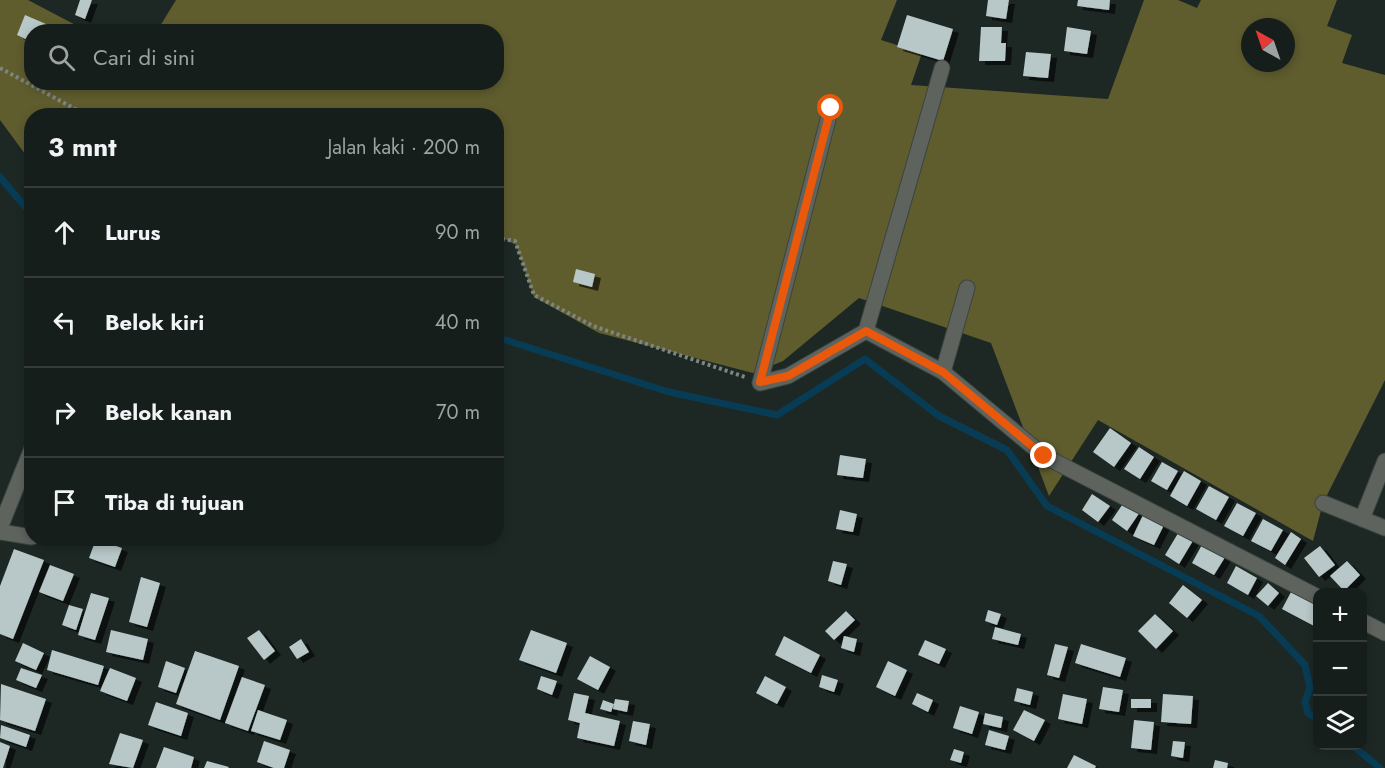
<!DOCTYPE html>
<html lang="id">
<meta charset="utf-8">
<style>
body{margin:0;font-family:Jost,sans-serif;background:#1f2724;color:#f1f3f6}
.controls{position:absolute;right:18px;bottom:18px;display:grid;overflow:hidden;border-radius:12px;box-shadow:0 3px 9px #0003}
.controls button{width:54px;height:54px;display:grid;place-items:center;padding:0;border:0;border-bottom:2px solid #353c3a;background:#161e1b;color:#f1f3f6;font:30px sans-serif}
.compass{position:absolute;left:1241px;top:18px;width:54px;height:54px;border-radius:50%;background:#161e1b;box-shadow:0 3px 9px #0003;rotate:320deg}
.stop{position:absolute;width:18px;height:18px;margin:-14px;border:4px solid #ea580c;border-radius:50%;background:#fff}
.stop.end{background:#ea580c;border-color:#fff;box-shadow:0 2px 6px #0008}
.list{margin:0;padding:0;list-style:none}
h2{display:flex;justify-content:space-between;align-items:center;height:78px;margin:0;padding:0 24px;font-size:26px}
h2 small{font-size:20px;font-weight:400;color:#9ea2a3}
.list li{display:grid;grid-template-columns:39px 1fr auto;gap:18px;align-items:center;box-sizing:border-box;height:90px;padding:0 24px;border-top:2px solid #353c3a}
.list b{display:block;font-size:22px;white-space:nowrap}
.list em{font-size:20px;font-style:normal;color:#9ea2a3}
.icon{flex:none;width:33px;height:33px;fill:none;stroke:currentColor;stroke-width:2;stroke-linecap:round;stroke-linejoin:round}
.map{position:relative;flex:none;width:1385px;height:768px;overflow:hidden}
.search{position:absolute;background:#161e1b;box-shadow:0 3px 9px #0003;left:24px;top:24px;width:480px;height:66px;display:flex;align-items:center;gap:15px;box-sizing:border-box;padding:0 21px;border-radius:24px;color:#9ea2a3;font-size:22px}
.panel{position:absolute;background:#161e1b;box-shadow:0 3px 9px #0003;left:24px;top:108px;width:480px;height:438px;border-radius:24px}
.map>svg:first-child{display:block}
.forest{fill:#5f5d2e;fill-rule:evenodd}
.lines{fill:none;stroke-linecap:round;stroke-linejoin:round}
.stream{stroke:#083c55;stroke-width:7}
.building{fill:#b8c8c9;filter:url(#shadow)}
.minor-casing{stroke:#3a4440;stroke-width:17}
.path{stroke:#7d8683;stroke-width:4;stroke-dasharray:3 3;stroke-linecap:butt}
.minor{stroke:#5f635e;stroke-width:15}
.route{stroke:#ea580c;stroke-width:8}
</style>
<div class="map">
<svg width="1385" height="768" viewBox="0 0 1385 768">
<defs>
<filter id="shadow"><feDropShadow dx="6" dy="4" stdDeviation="0" flood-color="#0009"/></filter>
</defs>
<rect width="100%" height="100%" fill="#1d2824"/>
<path class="forest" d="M0 0H28L87 31 32 32V82H496V32L157 31 176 0H897L881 40 922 53 911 85 1108 99 1144 0H1178L1197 8 1201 0H1337L1327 26 1352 35 1342 63 1385 75V380L1323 503 1313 541 1098 420 1049 496 991 343 859 298 783 361 753 373 599 333 534 297 516 245 497 235 496 116H32L31 162 0 120ZM1250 27H1286V63H1250Z"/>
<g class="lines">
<path class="stream" d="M0 177 32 215
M496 337 669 392 777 415 865 359 939 416 1007 450 1047 506 1259 616 1305 665 1310 688 1305 702 1308 713 1318 720
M1353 746 1380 768"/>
</g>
<path class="building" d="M80 0H92L85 19 75 15Z
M988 0H1009L1006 19 986 16Z
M1078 0H1110L1109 10 1077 6Z
M25 15 46 24 43 32H32V42L17 35Z
M907 15 953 29 943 61 897 47Z
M981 27H1002L1001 43H1006L1005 61H979Z
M1067 27 1091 31 1087 54 1064 51Z
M1026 52 1051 54 1048 78 1023 76Z
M576 269 595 274 592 287 573 282Z
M1110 428 1131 443 1114 467 1093 452Z
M1139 447 1154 457 1140 479 1124 469Z
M840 455 866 459 863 478 837 475Z
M1162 462 1178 471 1167 490 1151 481Z
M1184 471 1201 481 1187 506 1170 496Z
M1209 486 1229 497 1216 520 1196 509Z
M1092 494 1110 506 1098 522 1082 510Z
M1124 502 1140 512 1127 531 1112 520Z
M1237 503 1256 513 1243 536 1224 526Z
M840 510 857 514 853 532 836 529Z
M1145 511 1166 521 1154 545 1133 536Z
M1263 519 1283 530 1271 551 1251 541Z
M1180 530 1194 539 1179 564 1165 555Z
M1291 532 1301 539 1285 565 1275 558Z
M96 539 122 548 115 567 89 558Z
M1204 541 1227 554 1214 575 1192 563Z
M1320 546 1335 565 1319 577 1304 558Z
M14 549 44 560 13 639 0 634V586Z
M833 561 847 564 841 585 828 581Z
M1347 561 1360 575 1344 591 1330 576Z
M50 565 74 574 63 601 39 592Z
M1236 566 1257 578 1248 595 1227 583Z
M141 577 160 583 147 627 129 622Z
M1268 583 1279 593 1268 606 1256 596Z
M1183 585 1202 600 1187 618 1169 603Z
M1291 592 1318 606V628L1282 609Z
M91 593 109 598 95 640 78 635Z
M69 605 83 609 76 630 62 625Z
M988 610 1001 614 997 625 985 621Z
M846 611 855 620 834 640 825 631Z
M1155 614 1173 631 1156 649 1138 631Z
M995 627 1021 634 1018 645 992 639Z
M111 630 148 639 143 660 106 652Z
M259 630 275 651 264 660 247 638Z
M531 630 567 643 556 673 519 660Z
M784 636 820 655 811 673 775 655Z
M844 636 857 639 854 652 841 648Z
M301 639 309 652 297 659 289 647Z
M925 640 946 649 939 664 918 655Z
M23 643 44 653 36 670 15 661Z
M1055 644 1068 647 1059 678 1047 675Z
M1081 644 1126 658 1120 677 1075 663Z
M52 650 104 666 98 685 47 670Z
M195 651 239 666 220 720 176 704Z
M590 656 610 667 598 690 577 679Z
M166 661 185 668 176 693 158 687Z
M888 661 907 670 895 696 876 687Z
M21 668 42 675 36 688 16 680Z
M110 668 136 678 127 701 100 691Z
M822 675 838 680 834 692 819 687Z
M541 676 557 681 552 695 537 689Z
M765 676 786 687 777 704 756 693Z
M242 677 265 685 248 731 225 723Z
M1 684 46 699 35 731 0 720Z
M1103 687 1123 690 1119 712 1099 709Z
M1017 688 1033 692 1030 705 1014 701Z
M574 693 589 696 585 713 620 721 614 746 577 738 580 723 568 720Z
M917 693 933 700 928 712 912 704Z
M1063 694 1087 699 1082 724 1058 719Z
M1163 694 1193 696 1191 724 1161 722Z
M615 699 629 701 627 712 613 709Z
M1131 699H1151V708H1131Z
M603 700 614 704 611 712 600 709Z
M156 702 188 713 181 736 148 725Z
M960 706 979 712 972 734 953 728Z
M258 710 287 720 280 740 251 731Z
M1024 710 1045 720 1034 741 1013 730Z
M985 713 1003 717 1001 728 983 724Z
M1134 720 1154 722 1151 750 1131 748Z
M633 721 650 724 646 745 629 741Z
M1 725 30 735 26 747 0 738Z
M989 730 1009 736 1005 750 985 745Z
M120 733 143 740 133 768 109 764Z
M264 741 290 750 284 768H274L257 762Z
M1173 741 1185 742 1183 758 1171 756Z
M0 742 10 746 3 768H0Z
M164 747 194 757 191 768H156Z
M954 749 964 752 961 763 950 760Z
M1074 755 1096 766 1095 768H1067Z
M1215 760 1228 763 1227 768H1213Z
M207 761 229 767 228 768H204Z"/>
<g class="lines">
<defs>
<path id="minor" d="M831 108 760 383 788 376 866 331 943 372 1044 456 1318 597
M866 331 942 68
M943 372 967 288
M1323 503 1385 528
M1362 519 1385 461
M0 528 32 448
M0 532 32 537
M1362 621 1385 633"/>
</defs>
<use href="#minor" class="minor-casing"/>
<path class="path" d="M0 68 88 116
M496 238 515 241 534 295 593 326 745 377"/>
<use href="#minor" class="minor"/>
</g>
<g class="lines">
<path class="route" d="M831 108 760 382 788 376 866 331 943 372 1044 456"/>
</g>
</svg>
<div class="controls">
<button>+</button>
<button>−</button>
<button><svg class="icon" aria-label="layers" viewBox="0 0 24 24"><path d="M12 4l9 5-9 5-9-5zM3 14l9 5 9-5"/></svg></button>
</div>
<svg class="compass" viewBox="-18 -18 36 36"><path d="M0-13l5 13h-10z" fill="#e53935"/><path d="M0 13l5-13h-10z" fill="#9ea2a3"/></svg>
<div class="stop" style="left:831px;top:108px"></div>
<div class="stop end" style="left:1044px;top:456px"></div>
<div class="search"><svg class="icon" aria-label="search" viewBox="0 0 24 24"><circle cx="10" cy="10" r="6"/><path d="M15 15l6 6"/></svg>Cari di sini</div>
<section class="panel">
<h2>3 mnt<small>Jalan kaki · 200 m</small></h2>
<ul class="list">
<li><svg class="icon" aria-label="ahead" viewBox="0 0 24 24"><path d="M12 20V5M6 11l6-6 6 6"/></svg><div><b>Lurus</b></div><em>90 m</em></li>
<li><svg class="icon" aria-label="left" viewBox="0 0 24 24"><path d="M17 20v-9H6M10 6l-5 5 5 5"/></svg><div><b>Belok kiri</b></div><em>40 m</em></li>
<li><svg class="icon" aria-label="right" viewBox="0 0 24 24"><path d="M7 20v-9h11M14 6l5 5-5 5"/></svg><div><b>Belok kanan</b></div><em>70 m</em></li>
<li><svg class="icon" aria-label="arrive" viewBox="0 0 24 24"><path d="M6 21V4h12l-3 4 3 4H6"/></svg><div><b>Tiba di tujuan</b></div></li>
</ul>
</section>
</div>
